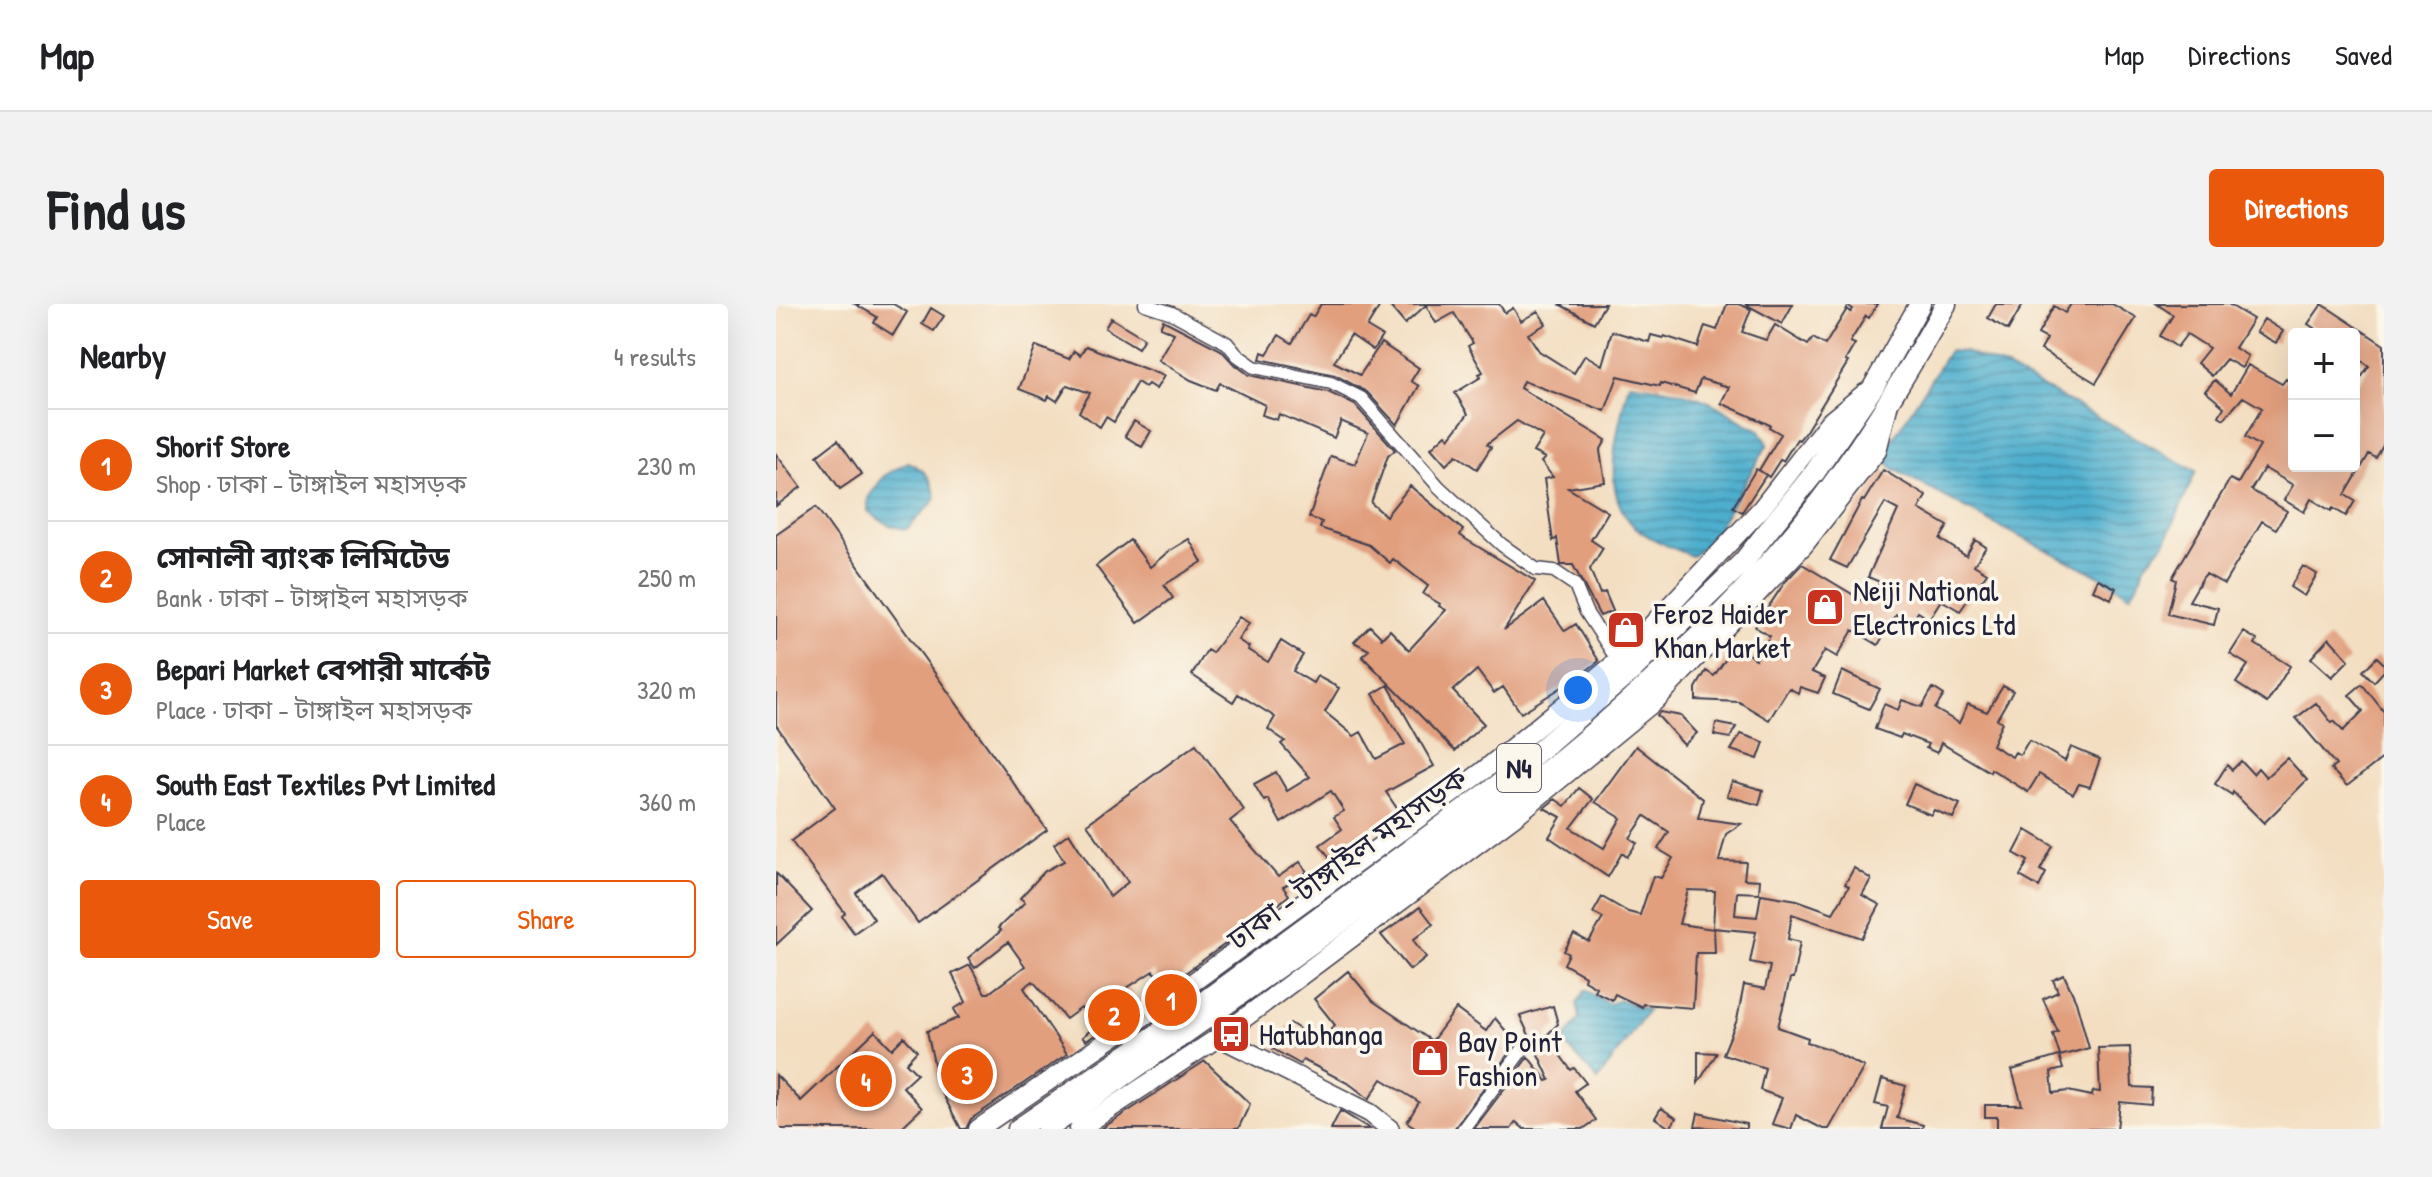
<!DOCTYPE html>
<meta charset="utf-8">
<style>
body{margin:0;font-family:"Patrick Hand","Noto Sans Bengali",sans-serif;background:#f2f2f2;color:#202124}
.controls{position:absolute;right:24px;top:24px;display:grid;overflow:hidden;border-radius:8px;box-shadow:0 8px 32px #0002}
.controls button{width:72px;height:72px;display:grid;place-items:center;padding:0;border:0;border-bottom:2px solid #e0e0e0;background:#fff;color:#202124;font:40px sans-serif}
.you{position:absolute;left:802px;top:386px;width:28px;height:28px;margin:-20px;border:6px solid #fff;border-radius:50%;background:#1a73e8;box-shadow:0 0 0 12px #1a73e833}
.badge{display:grid;place-items:center;width:52px;height:52px;border-radius:50%;background:#ea580c;color:#fff;font-size:26px;font-weight:700}
.pin{position:absolute;translate:-50% -50%;border:4px solid #fff;box-shadow:0 2px 8px #0006}
.list{margin:0;padding:0;list-style:none}
h2{display:flex;justify-content:space-between;align-items:center;height:104px;margin:0;padding:0 32px;font-size:34px}
h2 small{font-size:26px;font-weight:400;color:#757577}
.list li{display:grid;grid-template-columns:52px 1fr auto;gap:24px;align-items:center;box-sizing:border-box;height:112px;padding:0 32px;border-top:2px solid #e0e0e0}
.list b{display:block;font-size:30px;white-space:nowrap}
.list p{margin:0;font-size:26px;white-space:nowrap;color:#757577}
.list em{font-size:26px;font-style:normal;color:#757577}
.actions{display:flex;gap:16px;padding:24px 32px}
.actions a{flex:1;padding:18px 0;border:2px solid #ea580c;border-radius:8px;text-align:center;font-size:28px;color:#ea580c}
.actions .main{background:#ea580c;color:#fff}
.map{position:relative;flex:none;width:1608px;height:825px;overflow:hidden;border-radius:8px}
header{display:flex;align-items:center;gap:48px;box-sizing:border-box;height:112px;padding:0 40px;background:#fff;border-bottom:2px solid #e0e0e0}
header strong{font-size:38px}
nav{display:flex;gap:44px;margin-inline-start:auto;font-size:28px}
.intro{display:flex;align-items:center;justify-content:space-between;box-sizing:border-box;height:192px;padding:0 48px}
h1{margin:0;font-size:56px}
.button{padding:20px 36px;border-radius:8px;background:#ea580c;color:#fff;font-size:28px;font-weight:700}
main{display:flex;gap:48px;padding:0 48px}
aside{flex:1;background:#fff;border-radius:8px;box-shadow:0 8px 32px #0002}
.map>svg:first-child{display:block}
.water{fill:url(#water-rules);stroke:#386884;stroke-width:2}
.building{fill:#e19f7e}
.lines{fill:none;stroke-linecap:round;stroke-linejoin:round}
.minor-casing{stroke:#413e4f;stroke-width:15}
.secondary-casing{stroke:#413e4f;stroke-width:21}
.trunk-casing{stroke:#413e4f;stroke-width:23}
.minor{stroke:#fff;stroke-width:12}
.secondary{stroke:#fff;stroke-width:18}
.trunk{stroke:#fff;stroke-width:20}
.labels{text-anchor:middle;dominant-baseline:central;stroke-width:7;stroke-linejoin:round;paint-order:stroke}
.shield{fill:#fbf7ec;stroke:#636270;stroke-width:2}
.shield-label{font-size:28px;font-weight:bold;fill:#22223b}
.poi-label{font-size:30px;fill:#22223b;stroke:#fbf7ec;text-anchor:start}
.street-label{font-size:30px;fill:#22223b;stroke:#fbf7ec}
</style>
<header>
<strong>Map</strong>
<nav><a>Map</a><a>Directions</a><a>Saved</a></nav>
</header>
<div class="intro"><h1>Find us</h1><a class="button">Directions</a></div>
<main>
<aside>
<h2>Nearby<small>4 results</small></h2>
<ul class="list">
<li><span class="badge">1</span><div><b>Shorif Store</b><p>Shop · ঢাকা - টাঙ্গাইল মহাসড়ক</p></div><em>230 m</em></li>
<li><span class="badge">2</span><div><b>সোনালী ব্যাংক লিমিটেড</b><p>Bank · ঢাকা - টাঙ্গাইল মহাসড়ক</p></div><em>250 m</em></li>
<li><span class="badge">3</span><div><b>Bepari Market বেপারী মার্কেট</b><p>Place · ঢাকা - টাঙ্গাইল মহাসড়ক</p></div><em>320 m</em></li>
<li><span class="badge">4</span><div><b>South East Textiles Pvt Limited</b><p>Place</p></div><em>360 m</em></li>
</ul>
<div class="actions"><a class="main">Save</a><a>Share</a></div>
</aside>
<div class="map">
<svg width="1608" height="825" viewBox="0 0 1608 825">
<defs>
<pattern id="water-rules" width="6" height="5" patternUnits="userSpaceOnUse" patternTransform="scale(2)"><rect width="6" height="5" fill="#4eaecd"/><path d="M0 2.5h6" fill="none" stroke="#408da8"/></pattern>
</defs>
<rect width="100%" height="100%" fill="#fbf7ec"/>
<filter id="ink" filterUnits="userSpaceOnUse"><feTurbulence type="fractalNoise" baseFrequency=".0125" numOctaves="2"/><feDisplacementMap in="SourceGraphic" scale="16" xChannelSelector="R" yChannelSelector="G"/><feConvolveMatrix kernelMatrix="1 2 1 2 8 2 1 2 1" color-interpolation-filters="sRGB"/></filter>
<filter id="wash" filterUnits="userSpaceOnUse"><feTurbulence type="fractalNoise" baseFrequency=".006" numOctaves="4" result="noise"/><feDisplacementMap in="SourceGraphic" scale="32" xChannelSelector="R" yChannelSelector="G"/><feGaussianBlur stdDeviation="1.8" result="paint"/><feColorMatrix in="noise" values="0 0 0 0 0 0 0 0 0 0 0 0 0 0 0 0 0 1.4 0 .05"/><feComposite in="paint" operator="in"/></filter>
<g filter="url(#wash)">
<rect width="100%" height="100%" fill="#f3dec1"/>
<path class="water" d="M1173 47 1188 48 1229 63 1420 167 1390 237 1368 262 1363 278 1354 291 1322 271 1228 225 1118 165 1106 152Z
M853 79C883 83 912 87 939 101 955 109 966 120 983 125L992 140 934 237 916 252C897 244 869 234 855 219 823 184 843 119 853 79Z
M132 158C150 166 157 176 160 195L131 225C114 223 105 218 92 207V194L108 172Z
M810 686 833 700 844 696 872 706 822 776 787 738 804 714 801 699Z"/>
<g id="blocks">
<path class="building" d="M79 0H117L131 8 117 31 98 19 101 13Z
M545 0H605L591 23 606 32 597 46 575 31 558 58 584 71 605 39 643 64 635 77 643 82 621 121 591 88 559 71 484 55 486 48 491 50 503 31 516 39 533 11 537 13Z
M612 0H723L729 9 737 4 745 17 762 7 770 20 752 30 763 47 798 69 809 51 826 61 836 27 873 38 875 31 887 34 888 32 922 43 929 22 941 26 951 0H962L975 5 966 28 990 36 999 21 1032 41 1037 34 1049 41 1071 5 1075 8 1077 5 1069 0H1101L1093 14 1090 12 1074 38 1079 40 1069 57 1072 58 1030 127 1023 136 1021 135 1007 157 1004 156 993 173 983 166 1005 130 993 123 994 121 945 99 953 83 925 75 919 89 885 79 884 82 842 72 829 107 747 77 744 84 830 136 824 147 829 178 792 184 832 208 815 236 827 244 814 265 824 290 829 288 837 307 824 312 797 261H785L781 234 777 237 768 175 777 173 765 158 769 154 757 148 767 132 741 117 711 140 715 143 701 165 680 151 670 161 655 144 670 130 673 134 692 110 679 89 705 73 703 70 707 68 692 42 697 39 678 9 660 19 650 1 629 20Z
M783 0H829L818 19Z
M969 0H1017L1006 20Z
M1220 0H1247L1232 26 1212 14Z
M1295 0H1336L1360 14 1320 79 1265 46 1271 35 1262 30 1278 2 1289 9Z
M1381 0H1452L1477 15 1459 44 1472 52 1466 64 1450 55 1436 72 1421 59 1433 44 1411 30 1401 43 1384 32 1397 11Z
M1546 0 1608 41V140L1600 154 1593 150 1569 191 1579 197 1570 212 1557 204 1555 207 1535 195 1528 208 1508 196 1517 181 1488 164 1475 186 1511 207 1500 225 1486 217 1448 280 1430 270 1427 273 1413 297 1442 304 1438 321 1392 310 1400 276 1396 274 1454 175 1462 179 1484 142 1469 133 1486 104 1467 93 1448 115 1443 112 1448 103 1429 87 1439 76 1455 90 1472 61 1506 80 1510 75 1518 81V162H1578V84L1593 62 1578 52V30H1547L1532 20Z
M155 4 168 12 158 27 146 20Z
M335 14 368 34 362 44 329 24Z
M1488 15 1507 27 1500 39 1480 28Z
M387 16 445 46 456 58 473 71 552 88 579 101 619 146 612 152 595 199 610 212 634 182 687 226 684 231 691 236 759 277 728 326 768 297 789 327 800 320 823 357 805 371 745 409 727 383 718 389 701 366 677 387 708 420 679 447 586 352 593 346 578 338 594 322 606 334 614 326 633 346 670 306 663 302 664 300 647 290 652 282 617 255 614 259 593 241 544 224 546 218 533 213 555 152 579 160 592 129 565 117 558 134 503 110 501 116 486 111 489 101 444 79 440 86 415 76 382 56 398 29 384 23Z
M260 42 293 55 298 47 304 51 310 42 388 72 380 85 372 80 369 83 361 78 338 118 330 113 324 123 303 108 314 89 291 81 281 97 273 92 271 96 243 85Z
M358 117 375 127 366 143 349 132Z
M62 136 86 170 64 185 41 152Z
M0 150 25 183 0 202Z
M980 165 990 171 966 208 957 203Z
M1107 166 1150 192 1143 205 1172 222 1164 235 1190 252 1199 236 1210 243 1198 261 1211 269 1184 307 1165 296 1153 315 1142 308 1135 320 1120 311 1102 341 1077 326 1061 353 1049 346 1036 368 1049 374 1042 389 1024 383 1022 389 1013 384 993 416 963 398 920 396V384L930 367 938 372 959 342 980 355 994 332 979 323 1009 278 1026 260 1091 299 1104 278 1092 273 1122 206 1109 199 1071 264 1054 256 1086 196 1088 197Z
M40 203 271 526 142 619 106 569 80 589 98 615 78 629 66 612 69 609 15 537 59 504 0 421V231Z
M413 235 426 258 388 281 397 294 362 319 320 262 354 236 374 263 393 247Z
M1527 262 1541 270 1528 292 1514 283Z
M1322 275 1340 284 1335 295 1317 286Z
M463 313 473 319 462 336 473 343 472 346 492 358 505 337 527 351 517 367 537 379 541 372 563 384 549 408 578 432 585 428 600 455 629 440 597 390 612 381 658 462 610 488 624 509 575 545 577 547 559 560 544 541 566 525 558 513 568 507 555 487 505 519 492 495 488 497 478 480 500 468 511 487 534 473 505 440 509 437 492 425 499 413 462 390 457 398 416 371 431 346 436 349Z
M1468 328 1481 336 1479 340 1514 362 1491 399 1460 379 1472 361 1454 350Z
M1553 334 1573 356 1556 373 1535 354Z
M1601 353 1608 360V367L1598 378 1587 367Z
M1066 367 1104 385 1093 405 1057 390Z
M1586 380 1608 408V453L1571 482 1555 465 1560 461 1520 414 1540 399 1556 419 1558 417 1567 427 1587 407 1573 391Z
M1227 382 1237 387 1221 415 1226 418 1216 441 1236 453 1239 448 1244 451 1253 436 1289 457 1295 443 1324 455 1314 483 1303 480 1297 490 1263 470 1252 488 1215 465 1214 468 1165 439 1161 449 1150 444 1152 440 1126 430 1124 434 1099 425 1108 400 1122 406 1126 396 1146 403 1157 384 1168 391 1159 405 1183 419 1192 400 1211 408Z
M884 408 905 412 921 429 908 441 881 411Z
M940 419 960 423 954 434 938 431Z
M965 430 988 438 982 455 955 446Z
M420 440 468 506 454 517 502 573 524 558 531 568 507 583 513 591 496 606 390 683 377 667 351 684 364 701 310 737 306 733 320 722 305 704 290 715 257 677 248 684 291 750 195 815 190 825H185L163 783 151 727 183 714 178 705 190 698 176 670 194 661 209 689H213L249 662 232 638 199 664 192 654 225 627 222 624 249 598 244 594 269 567 288 557 278 540 293 529 334 593 352 578 311 520Z
M860 442 927 495 922 514 965 520 950 530 943 557 970 558 968 575 984 576 983 589 961 588 959 611 981 613 985 590 1021 596 1057 609 1073 582 1069 580 1078 564 1095 575 1086 591 1104 601 1086 634 1016 610 1012 635 1024 638 1017 675H1014L1002 723 1032 734 1031 738 1053 745 1088 763 1053 825H1047L1020 811 1015 825 996 820 1006 794 984 786 989 764 947 750 961 716 968 681 989 685 994 662 974 658 980 628 937 624 939 587 912 586 903 620 938 625 939 649H920L917 704 867 700 866 703 839 690 836 696 818 687 820 683 808 676 809 672 788 660 793 650 788 647 798 630 813 638 827 614 817 609 826 593 852 608 864 611 877 572 885 574 897 554 882 545 893 528 869 512 854 534 861 539 851 553 846 549 832 573 773 533 785 513 768 504 779 495 789 502 803 484 817 495 795 524 828 544 845 514 819 498Z
M1511 454 1531 476 1488 519 1457 488 1456 491 1439 480 1451 461 1456 466 1465 457 1477 470 1482 464 1490 473Z
M956 477 987 486 983 501 951 492Z
M1138 480 1184 500 1177 514 1158 506 1155 511 1129 500Z
M1250 526 1277 542 1264 566 1270 569 1263 583 1244 572 1252 557 1238 549Z
M0 569 36 607 0 641Z
M644 603 657 620 637 636 650 653 634 666 605 631Z
M572 667 597 697 656 737 680 705 710 727 719 714 740 739 678 825H642L631 818 643 798 606 775 593 795 575 781 539 762 527 756 524 760 497 745 514 719 544 738 559 721 538 695Z
M1288 671 1300 697 1313 744 1284 752 1277 730 1282 728 1267 695 1282 688 1277 676Z
M777 702 782 720 770 732 795 766 798 764 810 779 799 787 820 816 807 825H748L740 818 735 825H698L752 753 771 777 774 776 744 712Z
M99 727 116 745 128 733 141 747 130 759 141 770 127 783 146 804 124 825H0V771L25 797Z
M1354 743 1356 783 1376 784 1375 801 1344 798 1341 825H1221V813H1209V801H1246L1236 766 1283 752 1287 765 1275 768 1277 789 1292 787 1316 792 1317 787 1324 788 1322 744Z
M922 748 941 749 922 779Z
M429 757 474 800 462 825H325Z
M1106 775 1130 782 1121 814 1147 821 1146 825H1106L1112 803 1099 800Z
M885 804 900 814 894 824 879 814Z
M564 807 566 808 594 825H555Z
M922 809 970 820V825L919 823Z"/>
</g>
</g>
<g filter="url(#ink)">
<use href="#blocks" fill-opacity="0" stroke="#413e4f" stroke-width="2"/>
<g class="lines">
<defs>
<path id="minor" d="M369 0 396 9 451 39 461 51 478 63 555 79 585 94 663 183 726 241 760 265 778 267 799 281 810 308 842 357
M687 825 749 742"/>
<path id="secondary" d="M443 733 594 809 614 825
M202 825 405 687 706 468 842 357 985 205 1052 119 1089 89
M303 825 443 733 744 508 879 397 1028 241 1101 147 1112 103"/>
<path id="trunk" d="M242 825 415 707 734 472 852 370 967 258 1039 168 1098 82 1144 0
M271 825C382 749 491 672 600 593 649 558 699 524 746 487 828 422 908 351 979 274 1056 192 1115 98 1170 0"/>
</defs>
<use href="#minor" class="minor-casing"/>
<use href="#secondary" class="secondary-casing"/>
<use href="#trunk" class="trunk-casing"/>
<use href="#minor" class="minor"/>
<use href="#secondary" class="secondary"/>
<use href="#trunk" class="trunk"/>
</g>
</g>
<defs>
<symbol id="shop-square" viewBox="-11 -11 22 22"><rect x="-9" y="-9" width="18" height="18" rx="4" fill="#c8321e" stroke="#fbf7ec"/><path d="M-5-2.5h2.3a2.7 3.5 0 0 1 5.4 0H5L5.5 6h-11ZM-1.5-2.5h3a1.5 2.3 0 0 0-3 0Z" fill="#fff"/></symbol>
<symbol id="bus-square" viewBox="-11 -11 22 22"><rect x="-9" y="-9" width="18" height="18" rx="4" fill="#c8321e" stroke="#fbf7ec"/><path d="M-5-6H5V4H4V6H2V4H-2V6H-4V4H-5ZM-3.5-4V0h7V-4ZM-3.5 1.2v1.5H-2V1.2ZM2 1.2v1.5H3.5V1.2Z" fill="#fff"/></symbol>
</defs>
<g fill-rule="evenodd">
<use href="#shop-square" x="1027" y="281" width="44" height="44"/>
<use href="#shop-square" x="828" y="304" width="44" height="44"/>
<use href="#bus-square" x="433" y="708" width="44" height="44"/>
<use href="#shop-square" x="632" y="732" width="44" height="44"/>
</g>
<g class="labels">
<rect class="shield" x="721" y="440" width="44" height="48" rx="6"/>
<g class="shield-label">
<text x="743" y="464">N4</text>
</g>
<g class="poi-label">
<text x="1077" y="286">Neiji National<tspan x="1077" dy="34">Electronics Ltd</tspan></text>
<text x="878" y="309">Feroz Haider<tspan x="878" dy="34">Khan Market</tspan></text>
<text x="483" y="730">Hatubhanga</text>
<text x="682" y="737">Bay Point<tspan x="682" dy="34">Fashion</tspan></text>
</g>
<g class="street-label">
<text transform="translate(571 554) rotate(-36)">ঢাকা - টাঙ্গাইল মহাসড়ক</text>
</g>
</g>
</svg>
<div class="controls">
<button>+</button>
<button>−</button>
</div>
<div class="you"></div>
<div class="pin badge" style="left:395px;top:696px">1</div>
<div class="pin badge" style="left:338px;top:711px">2</div>
<div class="pin badge" style="left:191px;top:770px">3</div>
<div class="pin badge" style="left:90px;top:777px">4</div>
</div>
</main>
